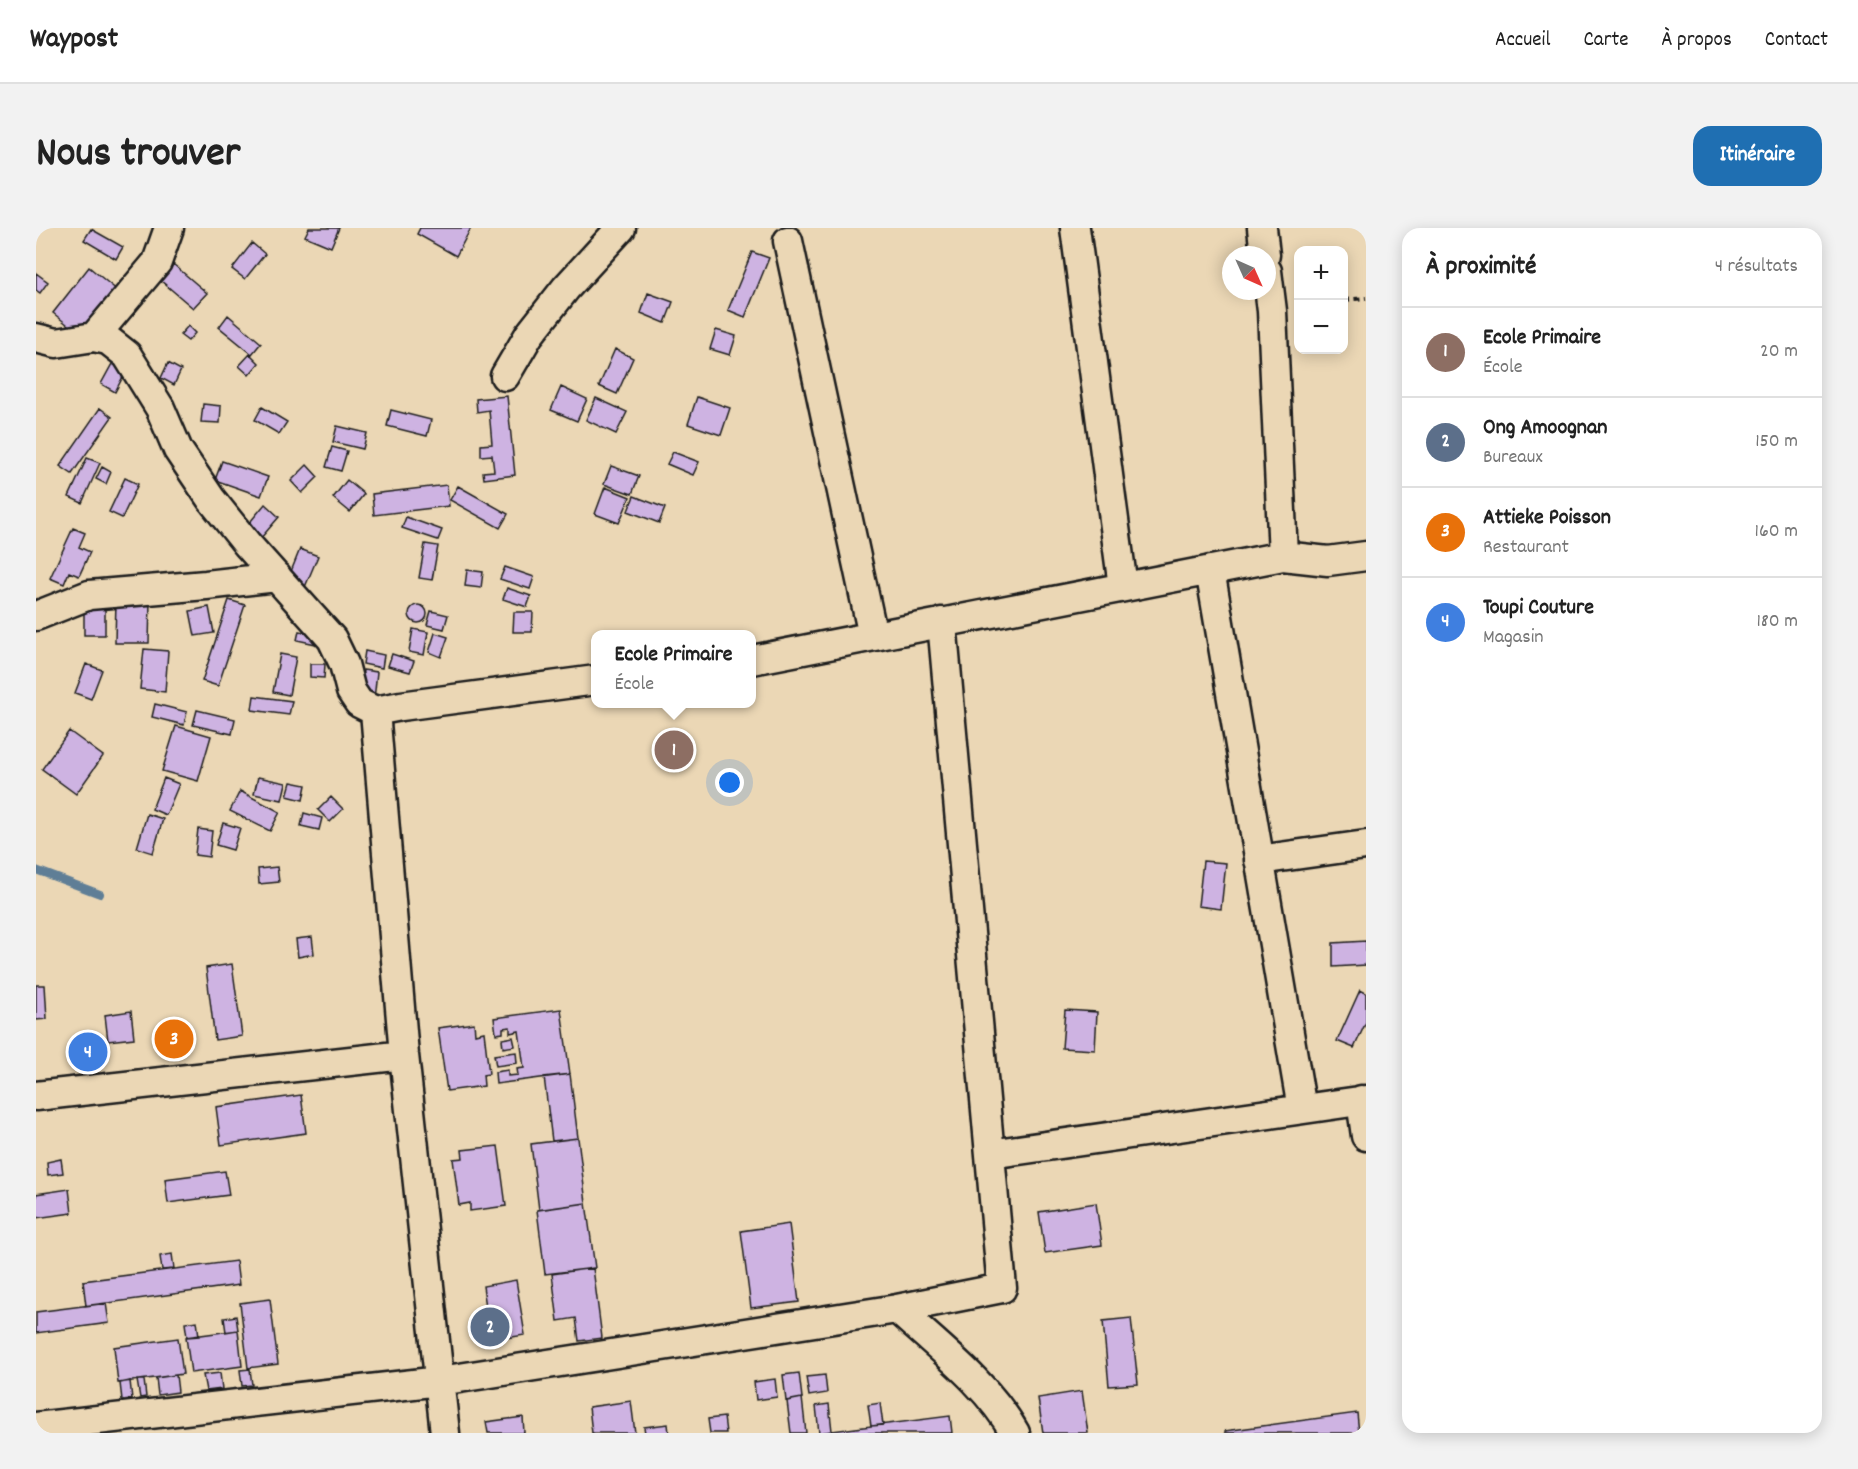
<!DOCTYPE html>
<html lang="fr">
<meta charset="utf-8">
<style>
body{margin:0;font-family:Dekko,sans-serif;background:#f2f2f2;color:#222}
.controls{position:absolute;right:18px;top:18px;display:grid;overflow:hidden;border-radius:12px;box-shadow:0 3px 15px #0003}
.controls button{width:54px;height:54px;display:grid;place-items:center;padding:0;border:0;border-bottom:2px solid #e0e0e0;background:#fff;color:#222;font:30px sans-serif}
.compass{position:absolute;left:1186px;top:18px;width:54px;height:54px;border-radius:50%;background:#fff;box-shadow:0 3px 15px #0003;rotate:135deg}
.you{position:absolute;left:694px;top:555px;width:21px;height:21px;margin:-15px;border:4px solid #fff;border-radius:50%;background:#1a73e8;box-shadow:0 0 0 9px #1a73e833}
.badge{display:grid;place-items:center;width:39px;height:39px;border-radius:50%;background:#1f6fb2;color:#fff;font-size:20px;font-weight:700}
.pin{position:absolute;translate:-50% -50%;border:3px solid #fff;box-shadow:0 2px 6px #0006}
.popup{position:absolute;left:555px;top:402px;width:165px;height:78px;box-sizing:border-box;display:grid;place-content:center;border-radius:12px;background:#fff;filter:drop-shadow(0 2px 4px #0005);font-size:20px;white-space:nowrap;color:#767676}
.popup b{font-size:22px;color:#222}
.popup::after{content:'';position:absolute;left:50%;top:100%;margin-left:-12px;border:12px solid transparent;border-top-color:#fff}
.list{margin:0;padding:0;list-style:none}
h2{display:flex;justify-content:space-between;align-items:center;height:78px;margin:0;padding:0 24px;font-size:26px}
h2 small{font-size:20px;font-weight:400;color:#767676}
.list li{display:grid;grid-template-columns:39px 1fr auto;gap:18px;align-items:center;box-sizing:border-box;height:90px;padding:0 24px;border-top:2px solid #e0e0e0}
.list b{display:block;font-size:22px;white-space:nowrap}
.list p{margin:0;font-size:20px;white-space:nowrap;color:#767676}
.list em{font-size:20px;font-style:normal;color:#767676}
.map{position:relative;flex:none;width:1330px;height:1205px;overflow:hidden;border-radius:18px}
header{display:flex;align-items:center;gap:36px;box-sizing:border-box;height:84px;padding:0 30px;background:#fff;border-bottom:2px solid #e0e0e0}
header strong{font-size:28px}
nav{display:flex;gap:33px;margin-inline-start:auto;font-size:21px}
.intro{display:flex;align-items:center;justify-content:space-between;box-sizing:border-box;height:144px;padding:0 36px}
h1{margin:0;font-size:42px}
.button{padding:15px 27px;border-radius:18px;background:#1f6fb2;color:#fff;font-size:21px;font-weight:700}
main{display:flex;gap:36px;padding:0 36px}
aside{flex:1;background:#fff;border-radius:18px;box-shadow:0 3px 15px #0003}
.map>svg:first-child{display:block}
.lines{fill:none;stroke-linecap:round;stroke-linejoin:round}
.stream{stroke:#5e7e96;stroke-width:8}
.building{fill:#ceb3e2;stroke:#1c1c1c;stroke-width:1.5}
.minor-casing{stroke:#1c1c1c;stroke-width:33}
.path{stroke:#1c1c1c;stroke-width:4;stroke-dasharray:6 4.5;stroke-linecap:butt}
.minor{stroke:#ebd7b5;stroke-width:28}
</style>
<header>
<strong>Waypost</strong>
<nav><a>Accueil</a><a>Carte</a><a>À propos</a><a>Contact</a></nav>
</header>
<div class="intro"><h1>Nous trouver</h1><a class="button">Itinéraire</a></div>
<main>
<div class="map">
<svg width="1330" height="1205" viewBox="0 0 1330 1205">
<rect width="100%" height="100%" fill="#ebd7b5"/>
<filter id="ink" filterUnits="userSpaceOnUse"><feTurbulence type="fractalNoise" baseFrequency=".0167" numOctaves="2"/><feDisplacementMap in="SourceGraphic" scale="12" xChannelSelector="R" yChannelSelector="G"/><feConvolveMatrix kernelMatrix="1 2 1 2 8 2 1 2 1" color-interpolation-filters="sRGB"/></filter>
<g filter="url(#ink)">
<g class="lines">
<path class="stream" d="M0 642 64 666"/>
</g>
<path class="building" d="M273 0H303L295 19 269 8Z
M384 0H435L420 28 381 6Z
M55 1 87 19 80 31 48 12Z
M216 15 229 26 209 51 196 41Z
M716 24 733 30 709 89 692 82Z
M137 36 171 65 157 80 124 52Z
M53 39 82 63 46 108 17 85Z
M0 45 12 54 4 65 0 62Z
M612 65 637 74 629 95 605 85Z
M192 87 225 115 216 126 183 99Z
M152 98 159 105 152 113 144 107Z
M680 102 700 108 694 127 674 121Z
M579 121 597 130 581 166 563 158Z
M214 126 223 135 213 147 203 138Z
M77 134 91 141 79 164 65 156Z
M132 135 145 142 138 157 125 150Z
M525 159 551 171 541 193 515 182Z
M471 168 479 247 448 251 447 244 458 243 456 227 445 228V217L456 216 453 182 441 184 440 171Z
M661 169 694 180 685 207 652 196Z
M560 170 591 184 580 206 550 192Z
M167 176 185 178 184 195 165 194Z
M226 179 251 194 243 206 219 192Z
M64 180 76 189 36 246 24 238Z
M355 182 395 192 391 208 351 198Z
M301 198 331 205 327 221 297 214Z
M296 219 311 223 305 243 290 239Z
M637 224 663 234 657 247 631 236Z
M51 230 64 235 46 275 33 269Z
M186 233 232 249 225 268 179 252Z
M271 237 282 249 266 265 255 253Z
M575 238 603 248 596 266 568 256Z
M66 239 75 244 70 256 60 251Z
M89 250 102 256 86 290 73 284Z
M311 252 328 266 314 284 297 270Z
M411 257 413 278 338 287 336 266Z
M422 258 472 286 464 300 414 272Z
M569 259 594 269 583 295 559 286Z
M598 268 629 280 623 295 592 283Z
M229 276 243 289 224 311 210 299Z
M370 289 406 302 402 312 366 300Z
M37 300 49 305 43 319 54 324 43 348 33 344 28 356 14 350Z
M389 316 402 318 396 352 383 350Z
M264 321 282 328 269 359 252 351Z
M469 339 498 349 494 361 464 351Z
M431 342 447 344 445 360 429 358Z
M471 360 495 368 491 379 467 371Z
M48 372H69V407H48Z
M80 372H114L113 415H79Z
M193 372 209 377 182 458 166 453Z
M373 386a9 9 0 1 1 18 0a9 9 0 1 1-18 0Z
M173 379 178 405 159 408 154 383Z
M395 383 412 387 408 401 391 397Z
M478 384H497L496 404H477Z
M377 401 392 404 388 427 373 424Z
M263 403 282 407 280 416 261 412Z
M399 405 412 409 405 429 393 424Z
M108 421 132 423 129 464 104 461Z
M329 423 348 427 346 440 327 436Z
M244 426 260 429 253 467 237 464Z
M356 426 378 433 374 444 352 438Z
M50 436 66 442 55 471 39 465Z
M274 436H289L288 450 274 449Z
M327 442 341 444 338 471 324 468Z
M218 468 256 473 253 487 216 482Z
M119 476 151 484 148 497 116 489Z
M161 482 199 491 196 506 157 497Z
M140 498 175 508 162 553 126 543Z
M33 503 67 528 40 566 6 541Z
M222 549 250 555 246 572 218 566Z
M128 550 143 556 130 587 116 581Z
M255 554 270 557 267 572 251 568Z
M204 563 244 584 234 603 194 583Z
M295 569 307 581 294 594 282 582Z
M268 585 286 590 283 602 265 598Z
M111 586 127 591 117 625 101 620Z
M187 595 204 600 197 622 180 617Z
M162 601 176 603 173 629 159 627Z
M1167 633 1190 635 1185 681 1162 678Z
M241 639 243 654 223 656 222 641Z
M276 709 278 726 262 729 260 711Z
M1330 713V737L1297 739V715Z
M196 736 206 808 179 812 170 740Z
M0 757H9L11 791 0 792Z
M1324 762 1330 765V794L1318 820 1301 813Z
M525 781 534 846 460 856 459 844 472 842V848L482 847 481 841 488 840 483 803 474 805V799L467 800V805L460 806 458 790Z
M1029 782 1061 784 1059 822 1026 820Z
M95 783 98 810 72 813 69 787Z
M438 795 439 806 448 804 453 846 447 847 448 858 411 863 402 800Z
M477 809 479 818 467 820 466 811Z
M62 813 63 829 43 832 42 816Z
M480 824 481 835 460 838 458 827Z
M534 846 542 910 516 913 508 849Z
M265 867 270 905 185 917 180 879Z
M542 910 550 975 503 982 495 916Z
M462 918 470 978 434 983V975L423 977 417 931 427 930 426 922Z
M25 931 27 945 12 947 11 934Z
M189 943 193 967 132 975 129 951Z
M33 961 36 985 0 990V966Z
M550 975 559 1040 509 1046 501 982Z
M1060 975 1066 1017 1009 1025 1003 984Z
M753 996 763 1074 715 1080 705 1003Z
M136 1026 138 1041 126 1042 124 1028Z
M200 1033 203 1057 50 1078 47 1053Z
M557 1040 566 1110 543 1113 540 1090 522 1093 516 1046Z
M480 1052 489 1107 444 1114 440 1087 451 1086 447 1058Z
M234 1071 242 1136 212 1140 204 1075Z
M70 1075 73 1095 0 1105V1084Z
M200 1088 202 1102 190 1104 188 1090Z
M1095 1090 1102 1156 1073 1158 1067 1093Z
M161 1093 163 1108 151 1109 149 1095Z
M202 1102 206 1138 155 1145 150 1109Z
M142 1110 147 1146 82 1155 78 1119Z
M214 1141 216 1157 206 1158 204 1142Z
M184 1145 186 1161 170 1163 167 1147Z
M763 1145 766 1170 750 1173 747 1147Z
M140 1147 142 1164 122 1167 120 1150Z
M789 1147 791 1165 773 1168 770 1149Z
M739 1151 741 1169 720 1172 718 1154Z
M101 1152H108L110 1169 104 1170Z
M94 1153 96 1171 86 1172 84 1155Z
M1046 1163 1052 1205H1007L1002 1170Z
M766 1170 770 1205H755L751 1173Z
M595 1173 599 1205H556L553 1179Z
M844 1175 847 1197 835 1198 832 1177Z
M793 1176 796 1203 783 1205 780 1178Z
M1321 1185 1323 1205H1189V1203Z
M914 1188 916 1205H783L796 1203Z
M487 1189 488 1205H452L450 1194Z
M688 1189 690 1205H674L672 1191Z
M632 1196 633 1205H609L608 1199Z"/>
<g class="lines">
<defs>
<path id="minor" d="M1039 0 1087 359
M1226 0 1229 27
M752 13 837 408
M1231 43 1236 83 1247 328
M58 109 121 34 133 0
M0 110 20 115 58 109 72 112 91 127 124 180 142 222 175 271 211 316 296 411 308 436 315 463 323 475 339 483 365 478 560 452
M469 148 493 107 530 60 585 0
M1174 342 1266 881
M0 388 53 367 170 357 241 349
M716 432 1247 328 1292 333 1330 328
M339 483 368 827 409 1205
M1223 632 1330 617
M0 868 368 827
M1325 872 1330 908
M954 926 1330 872
M861 1081C902 1119 952 1156 979 1205
M0 1199 404 1153 861 1081 966 1060 906 394"/>
</defs>
<use href="#minor" class="minor-casing"/>
<path class="path" d="M1308 72 1330 70"/>
<use href="#minor" class="minor"/>
</g>
</g>
</svg>
<div class="controls">
<button>+</button>
<button>−</button>
</div>
<svg class="compass" viewBox="-18 -18 36 36"><path d="M0-13l5 13h-10z" fill="#e53935"/><path d="M0 13l5-13h-10z" fill="#767676"/></svg>
<div class="you"></div>
<div class="pin badge" style="left:638px;top:522px;background:#8d6e63">1</div>
<div class="popup"><b>Ecole Primaire</b>École</div>
<div class="pin badge" style="left:454px;top:1099px;background:#5c6f8a">2</div>
<div class="pin badge" style="left:138px;top:811px;background:#e8710a">3</div>
<div class="pin badge" style="left:52px;top:824px;background:#3f7fe0">4</div>
</div>
<aside>
<h2>À proximité<small>4 résultats</small></h2>
<ul class="list">
<li><span class="badge" style="background:#8d6e63">1</span><div><b>Ecole Primaire</b><p>École</p></div><em>20 m</em></li>
<li><span class="badge" style="background:#5c6f8a">2</span><div><b>Ong Amoognan</b><p>Bureaux</p></div><em>150 m</em></li>
<li><span class="badge" style="background:#e8710a">3</span><div><b>Attieke Poisson</b><p>Restaurant</p></div><em>160 m</em></li>
<li><span class="badge" style="background:#3f7fe0">4</span><div><b>Toupi Couture</b><p>Magasin</p></div><em>180 m</em></li>
</ul>
</aside>
</main>
